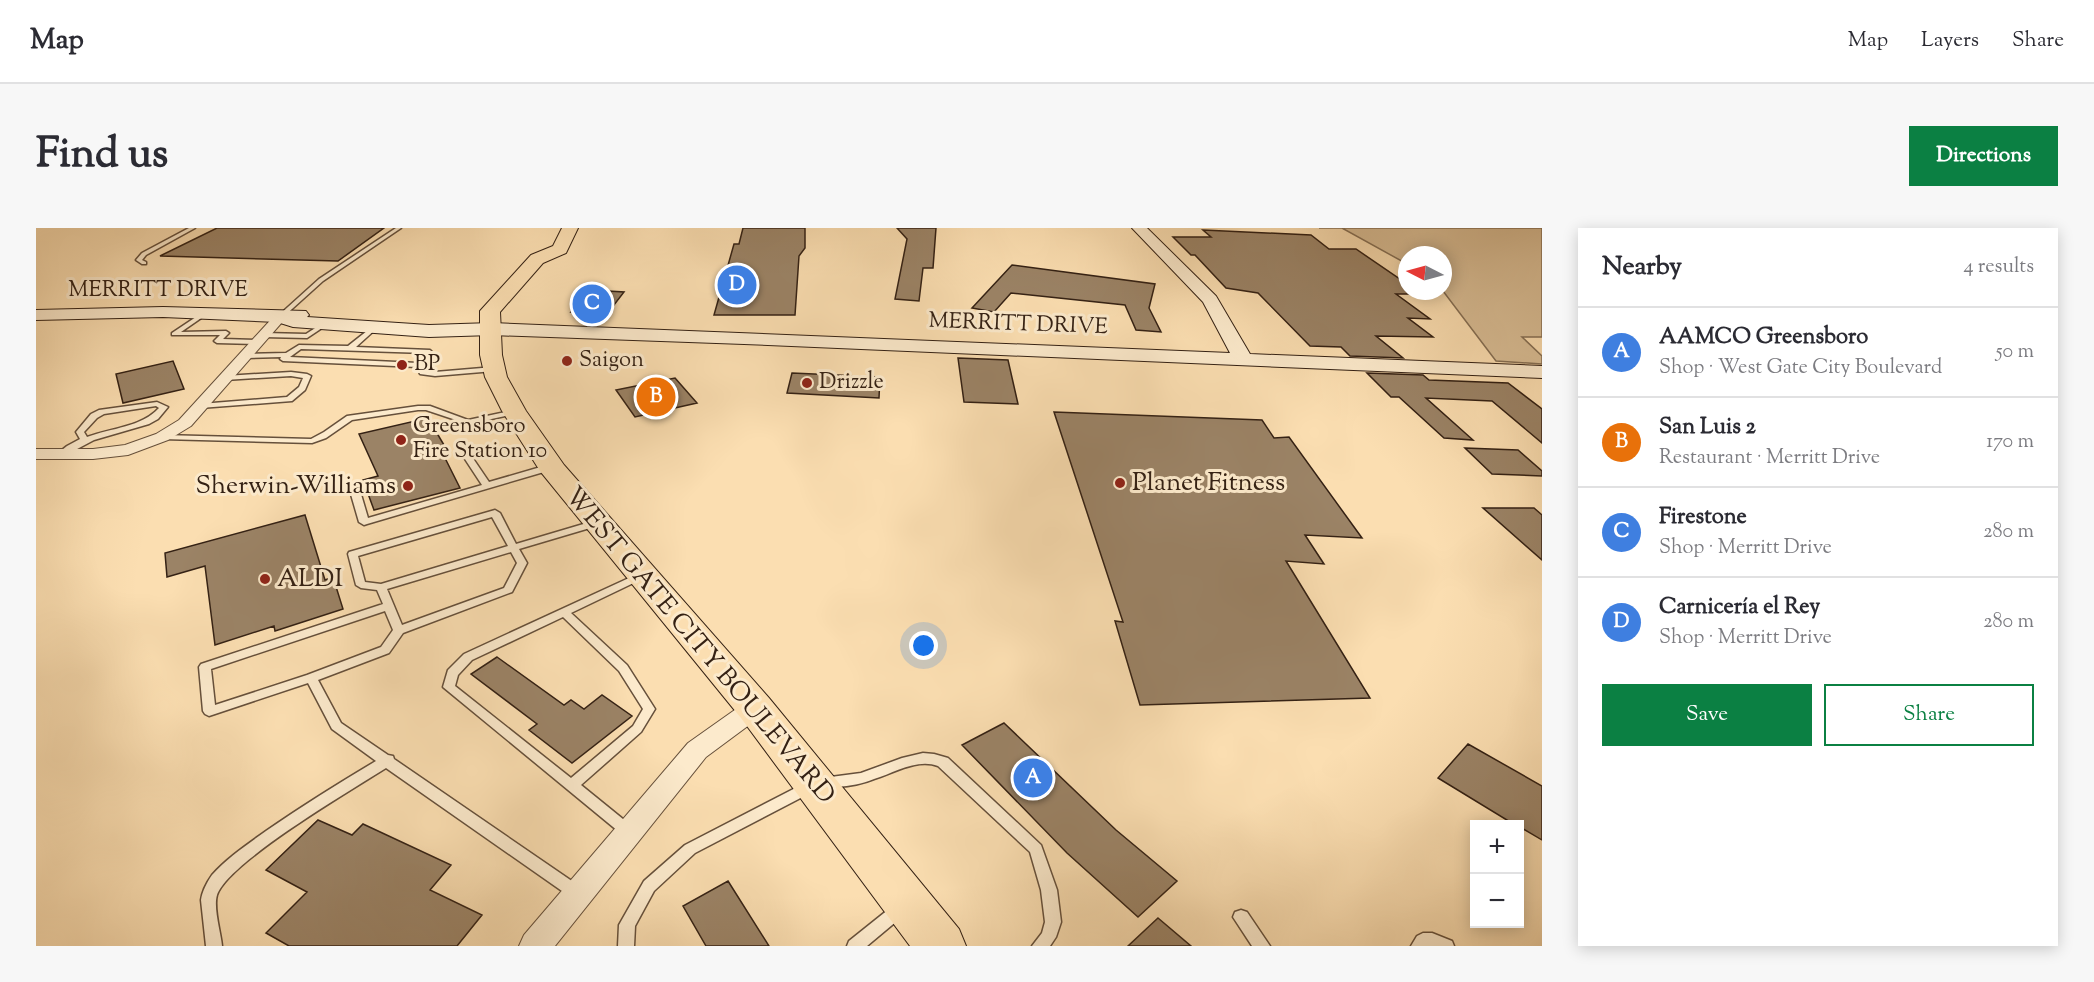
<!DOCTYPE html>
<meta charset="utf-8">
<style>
body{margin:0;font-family:"Sorts Mill Goudy",serif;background:#f7f7f7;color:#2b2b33}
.controls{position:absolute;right:18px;bottom:18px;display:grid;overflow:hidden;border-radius:0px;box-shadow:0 3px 15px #0003}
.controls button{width:54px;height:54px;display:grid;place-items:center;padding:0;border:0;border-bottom:2px solid #e1e1e2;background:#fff;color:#2b2b33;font:30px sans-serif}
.compass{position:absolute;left:1362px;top:18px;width:54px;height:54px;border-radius:50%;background:#fff;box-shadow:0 3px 15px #0003;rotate:276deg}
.you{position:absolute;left:888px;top:418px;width:21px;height:21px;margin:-15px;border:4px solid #fff;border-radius:50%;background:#1a73e8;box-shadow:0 0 0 9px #1a73e833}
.badge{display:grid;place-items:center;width:39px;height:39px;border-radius:50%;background:#0b8043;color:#fff;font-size:20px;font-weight:700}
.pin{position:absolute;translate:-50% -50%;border:3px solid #fff;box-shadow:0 2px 6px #0006}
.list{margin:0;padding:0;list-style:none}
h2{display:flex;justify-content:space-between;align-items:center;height:78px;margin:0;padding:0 24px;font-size:26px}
h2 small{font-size:20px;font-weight:400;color:#7c7c81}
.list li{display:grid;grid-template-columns:39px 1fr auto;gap:18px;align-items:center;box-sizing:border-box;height:90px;padding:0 24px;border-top:2px solid #e1e1e2}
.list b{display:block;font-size:22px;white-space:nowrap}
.list p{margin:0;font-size:20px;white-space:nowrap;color:#7c7c81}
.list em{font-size:20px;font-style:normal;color:#7c7c81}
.actions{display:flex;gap:12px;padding:18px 24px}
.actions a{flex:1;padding:14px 0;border:2px solid #0b8043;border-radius:0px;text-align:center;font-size:21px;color:#0b8043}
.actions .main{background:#0b8043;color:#fff}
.map{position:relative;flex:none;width:1506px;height:718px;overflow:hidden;border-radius:0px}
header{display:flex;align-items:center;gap:36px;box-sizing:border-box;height:84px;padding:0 30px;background:#fff;border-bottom:2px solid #e1e1e2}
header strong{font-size:28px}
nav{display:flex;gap:33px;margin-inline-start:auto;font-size:21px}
.intro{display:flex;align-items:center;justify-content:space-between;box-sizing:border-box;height:144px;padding:0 36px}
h1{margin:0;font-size:42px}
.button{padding:15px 27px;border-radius:0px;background:#0b8043;color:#fff;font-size:21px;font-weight:700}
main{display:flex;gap:36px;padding:0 36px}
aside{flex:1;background:#fff;border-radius:0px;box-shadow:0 3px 15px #0003}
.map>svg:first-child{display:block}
.green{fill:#d9be96;stroke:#867055;stroke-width:1.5}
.building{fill:#9b8366;stroke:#342114;stroke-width:1.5}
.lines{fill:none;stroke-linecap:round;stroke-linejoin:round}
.lane-casing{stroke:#66503b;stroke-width:3}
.street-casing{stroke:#66503b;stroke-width:2}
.secondary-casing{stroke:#342114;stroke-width:2}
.primary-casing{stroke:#342114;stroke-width:2}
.lane{fill:#fceacc;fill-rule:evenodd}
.street{fill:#fceacc;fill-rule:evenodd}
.secondary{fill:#fceacc;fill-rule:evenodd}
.primary{fill:#fbdeb1;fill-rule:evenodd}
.poi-dot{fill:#8f2418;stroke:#fceacc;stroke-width:2}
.labels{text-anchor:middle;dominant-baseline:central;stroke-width:6;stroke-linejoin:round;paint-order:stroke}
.far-street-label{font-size:22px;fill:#342114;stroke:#fceacc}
.far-poi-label{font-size:22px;fill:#342114;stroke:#fceacc;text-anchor:start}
.poi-label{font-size:26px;fill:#342114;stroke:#fceacc;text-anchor:start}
.street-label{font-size:26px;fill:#342114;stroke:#fceacc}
</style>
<header>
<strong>Map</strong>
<nav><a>Map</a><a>Layers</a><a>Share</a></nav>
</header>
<div class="intro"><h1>Find us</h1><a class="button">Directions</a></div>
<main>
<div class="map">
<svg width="1506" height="718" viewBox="0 0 1506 718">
<rect width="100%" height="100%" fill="#fbdeb1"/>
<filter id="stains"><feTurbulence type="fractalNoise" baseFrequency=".00333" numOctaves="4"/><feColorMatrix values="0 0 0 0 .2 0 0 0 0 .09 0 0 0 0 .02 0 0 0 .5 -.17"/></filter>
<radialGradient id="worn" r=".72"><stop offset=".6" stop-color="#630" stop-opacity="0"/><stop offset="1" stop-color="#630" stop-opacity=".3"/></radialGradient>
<path class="green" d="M1283 0H1506V109H1486L1506 128V136L1460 133 1407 63V27H1371V36L1306 0Z"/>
<path class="building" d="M181 0H348L302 33 124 28Z
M707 0H769V20L763 28 759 87H678L698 16H703Z
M861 0H900L897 40H887L883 73 859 71 871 11Z
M1167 2 1275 7 1293 21H1320L1371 56V63H1381L1386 66H1360L1394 91 1372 90 1397 109 1340 108 1367 130 1314 128 1305 119 1274 118 1222 65 1190 60 1159 27H1155L1137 9H1175Z
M976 37 1119 56 1113 80 1125 104 1100 102 1089 77 975 65 958 84 936 80Z
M554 62 588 64 571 86 535 84Z
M922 130 972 132 982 176 928 174Z
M137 133 148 161 87 175 80 146Z
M756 145 844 149 843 170 751 165Z
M1331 145 1387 147 1393 152 1472 155 1506 181V215L1456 173 1390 170 1437 212 1408 210 1363 169H1355Z
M639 150 661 175 599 189 580 162Z
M1018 184 1226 192 1238 210 1253 209 1326 310 1269 307 1288 336 1250 333 1334 470 1104 477 1079 393 1087 394Z
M392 190 408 217 403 218 424 260 338 282 327 252 342 248 323 206Z
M1429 220 1482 222 1506 243V248L1456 246Z
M1447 280H1498L1506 287V332Z
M269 287 289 352 297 349 307 381 239 403 238 398 179 417 169 338 131 349 129 325Z
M461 429 528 477 535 472 548 481 566 467 596 488 536 535 493 502 501 496 435 446Z
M968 495 1080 602 1141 653 1102 689 1031 625 926 517Z
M1432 516 1506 558V612L1484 599V597H1479L1402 550Z
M282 592 316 607 327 596 415 637 394 662 446 687 421 718H253L230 705 271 664 230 642Z
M692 653 733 718H670L647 678Z
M1122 690 1155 718H1092Z"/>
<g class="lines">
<defs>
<path id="lane" d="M153 0H159L110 27 106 32 110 34V36H106L100 32 106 25Z
M360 0H365L287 53 246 90H242V88L283 51Z
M169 83 171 84V86L145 104 190 103 193 105 187 111 222 112 225 114 222 116 181 115 178 113 184 107H136V105Z
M287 95 292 96 271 110 228 109 225 107 228 105 270 106Z
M336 99 341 100 320 119 394 122 398 126 388 137 390 142 399 144 458 139 462 141 458 143 399 148 384 146 381 139 247 133 244 131 245 129 209 130 206 128 209 126 250 125 263 117 312 118ZM265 121 390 125 391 126 382 135 254 129Z
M255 144 271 146 275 148 269 162 256 173 164 180 160 178 164 176 251 169 263 159 267 150 255 148 189 152 185 150 189 148Z
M121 174 132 179 122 191 113 196 58 212 28 228H22L21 226 31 218 44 211 40 204 55 186 63 182ZM120 178 123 180C106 199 75 200 51 209L48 204 61 190 68 186Z
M382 178H394L432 192 479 182 483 184 479 186 432 196 390 182H382L316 192 290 210 276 215 126 211 122 209 126 207 275 211 288 204 311 188Z
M431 225 434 226 453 254 515 236 519 239 518 241 331 296 328 297 323 294 314 263 316 261 319 260 324 263 332 290 446 257 427 228Z
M459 282 464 285 480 316 561 292 566 295 564 297 483 321 491 335 476 364 367 405 353 425 282 452 305 495 352 527 357 528 358 531 546 660 549 665 546 670 541 672 536 670 350 540C317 561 192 634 181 667 177 680 185 705 186 718H170L165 672C166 664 171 654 176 647 191 630 212 616 230 603 266 578 303 555 340 533L296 501 272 455 173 488 169 486 167 483 163 439 165 436 347 376 341 362 325 360 320 357 312 326 313 324ZM456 289 472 318 345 356 329 354 322 328ZM475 324 481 335 468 360 366 397 351 361ZM349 383 357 402 345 419 271 447 179 477 175 441Z
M606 344 610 345 611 347 610 349 535 385 591 437 619 481 605 504 545 557 598 600 600 604 598 608 593 610 588 608 407 459 412 442 428 426ZM527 389 583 443 607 481 597 498 535 550 419 458 422 447 436 432Z
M887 525 898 526 912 530 1005 617 1021 662 1025 694 1020 709 1014 718H996L1006 705 1009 694 1005 662 994 624 902 538C881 530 858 545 838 551 826 556 814 558 801 559 794 560 789 561 782 559L780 555 782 551 787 550 825 545 866 530Z
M773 553 778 555 780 559 778 563 659 625 618 663 599 698 598 718H582L583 697 608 653 649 617Z
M863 675 868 677 871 682 868 687 831 718H811L813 713 858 677Z
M1205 682 1211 684 1234 718H1216L1197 689 1199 684Z
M1387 705H1396L1416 713 1418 718H1375L1381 708Z"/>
<path id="street" d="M244 85 250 89 248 92 155 198 132 212 92 227 57 231H0V221H57L89 217 120 206 143 192 240 86Z
M719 471 728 474 731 480 728 486 670 529 519 718H483L488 707 652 515 710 474Z"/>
<path id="secondary" d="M1096 0H1111L1180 68 1214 126 1506 138V150L708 116 456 107 393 109 257 99 241 94 127 89 0 92V82L127 79 270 83 273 87 271 89 393 97 456 95 1194 125 1167 74Z"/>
<path id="primary" d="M526 0H542L530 25 507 35 464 84 466 127 471 149 490 183 528 237 733 470 923 701 930 718H874L705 490 504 243 466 183 449 149 444 127V83L495 27 517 18Z"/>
</defs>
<use href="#lane" class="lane-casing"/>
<use href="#street" class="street-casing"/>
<use href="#secondary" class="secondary-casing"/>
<use href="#primary" class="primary-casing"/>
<use href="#lane" class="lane"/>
<use href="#street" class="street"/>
<use href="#secondary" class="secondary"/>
<use href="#primary" class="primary"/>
</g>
<g class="poi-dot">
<circle cx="531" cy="133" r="6"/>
<circle cx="366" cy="137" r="6"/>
<circle cx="771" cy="155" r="6"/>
<circle cx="365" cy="212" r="6"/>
<circle cx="1084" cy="255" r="6"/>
<circle cx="372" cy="258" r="6"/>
<circle cx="229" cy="351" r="6"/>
</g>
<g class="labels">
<g class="far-street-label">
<text x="122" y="63">MERRITT DRIVE</text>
<text transform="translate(982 97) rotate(2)">MERRITT DRIVE</text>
</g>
<g class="far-poi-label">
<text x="543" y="133">Saigon</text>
<text x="378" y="137">BP</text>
<text x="783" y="155">Drizzle</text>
<text x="377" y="199">Greensboro<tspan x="377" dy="25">Fire Station 10</tspan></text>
</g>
<g class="poi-label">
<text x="1096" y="255">Planet Fitness</text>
<text x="360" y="258" text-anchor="end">Sherwin-Williams</text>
<text x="241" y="351">ALDI</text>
</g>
<g class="street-label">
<text transform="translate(663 418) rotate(50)">WEST GATE CITY BOULEVARD</text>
</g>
</g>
<rect width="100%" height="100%" filter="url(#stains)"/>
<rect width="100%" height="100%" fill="url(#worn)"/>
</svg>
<div class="controls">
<button>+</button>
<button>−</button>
</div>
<svg class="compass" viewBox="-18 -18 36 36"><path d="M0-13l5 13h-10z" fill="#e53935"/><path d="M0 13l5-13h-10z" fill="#7c7c81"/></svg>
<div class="you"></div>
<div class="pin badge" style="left:997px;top:550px;background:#3f7fe0">A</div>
<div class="pin badge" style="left:620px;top:169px;background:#e8710a">B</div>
<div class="pin badge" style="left:556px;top:76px;background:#3f7fe0">C</div>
<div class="pin badge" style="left:701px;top:57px;background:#3f7fe0">D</div>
</div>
<aside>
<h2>Nearby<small>4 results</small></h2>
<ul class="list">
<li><span class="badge" style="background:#3f7fe0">A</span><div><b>AAMCO Greensboro</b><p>Shop · West Gate City Boulevard</p></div><em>50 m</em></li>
<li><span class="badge" style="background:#e8710a">B</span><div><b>San Luis 2</b><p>Restaurant · Merritt Drive</p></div><em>170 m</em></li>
<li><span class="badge" style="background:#3f7fe0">C</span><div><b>Firestone</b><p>Shop · Merritt Drive</p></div><em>280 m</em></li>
<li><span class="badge" style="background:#3f7fe0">D</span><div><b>Carnicería el Rey</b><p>Shop · Merritt Drive</p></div><em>280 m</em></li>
</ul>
<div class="actions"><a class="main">Save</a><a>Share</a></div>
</aside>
</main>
